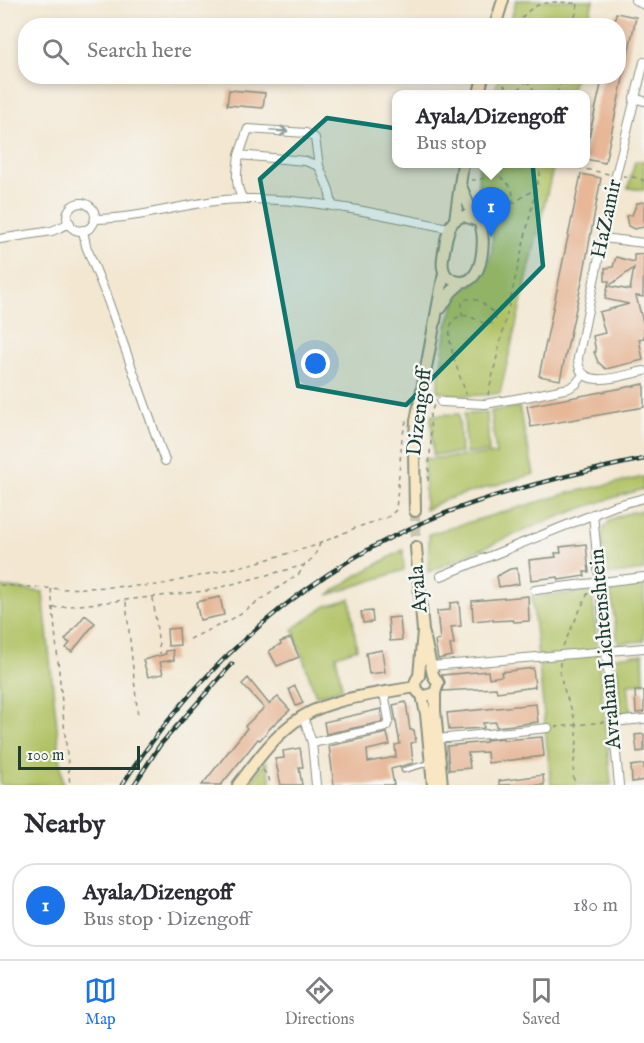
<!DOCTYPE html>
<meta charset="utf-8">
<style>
body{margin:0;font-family:"IM FELL English",serif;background:#f7f7f7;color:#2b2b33}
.scale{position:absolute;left:18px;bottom:15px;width:122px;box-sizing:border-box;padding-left:6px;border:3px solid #1f3d34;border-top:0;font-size:16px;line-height:21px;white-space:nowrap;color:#1f3d34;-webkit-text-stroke:4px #f6f6f2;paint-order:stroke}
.you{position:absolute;left:316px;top:364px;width:21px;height:21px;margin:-15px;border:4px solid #fff;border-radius:50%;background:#1a73e8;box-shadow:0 0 0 9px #1a73e833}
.badge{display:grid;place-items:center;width:39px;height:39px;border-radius:50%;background:#1a73e8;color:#fff;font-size:20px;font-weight:700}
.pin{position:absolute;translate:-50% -50px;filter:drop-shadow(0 2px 3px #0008)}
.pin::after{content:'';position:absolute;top:32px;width:21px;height:18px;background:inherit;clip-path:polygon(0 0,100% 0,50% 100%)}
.popup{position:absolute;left:392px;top:90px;width:198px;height:78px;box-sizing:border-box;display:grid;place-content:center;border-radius:12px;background:#fff;filter:drop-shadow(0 2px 4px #0005);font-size:20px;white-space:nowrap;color:#7c7c81}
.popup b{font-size:22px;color:#2b2b33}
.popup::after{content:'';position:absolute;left:50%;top:100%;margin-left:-12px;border:12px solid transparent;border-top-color:#fff}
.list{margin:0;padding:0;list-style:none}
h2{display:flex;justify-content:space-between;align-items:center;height:78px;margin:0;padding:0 24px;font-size:26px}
h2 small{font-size:20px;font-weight:400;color:#7c7c81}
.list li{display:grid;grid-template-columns:39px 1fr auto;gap:18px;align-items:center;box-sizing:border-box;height:84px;margin:0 12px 12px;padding:0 12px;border:2px solid #e1e1e2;border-radius:24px}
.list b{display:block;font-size:22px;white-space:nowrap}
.list p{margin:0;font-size:20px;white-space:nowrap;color:#7c7c81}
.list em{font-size:20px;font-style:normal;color:#7c7c81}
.icon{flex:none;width:33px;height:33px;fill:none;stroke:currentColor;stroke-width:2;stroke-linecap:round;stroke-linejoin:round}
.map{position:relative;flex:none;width:644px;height:785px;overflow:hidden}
.search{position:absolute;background:#fff;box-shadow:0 3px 9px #0003;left:18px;right:18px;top:18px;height:66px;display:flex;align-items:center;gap:15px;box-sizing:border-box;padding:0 21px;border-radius:24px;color:#7c7c81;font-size:22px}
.sheet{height:174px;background:#fff}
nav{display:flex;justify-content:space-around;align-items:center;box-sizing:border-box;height:84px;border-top:2px solid #e1e1e2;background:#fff;font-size:16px;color:#7c7c81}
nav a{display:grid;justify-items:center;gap:3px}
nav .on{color:#1a73e8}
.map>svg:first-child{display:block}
.green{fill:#b1c265;stroke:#68804c;stroke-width:1.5}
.building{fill:#e7b798;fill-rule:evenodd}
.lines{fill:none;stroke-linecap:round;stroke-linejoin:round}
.secondary-tunnel{stroke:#c9c5b2;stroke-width:10;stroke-dasharray:10 5;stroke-linecap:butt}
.lane-casing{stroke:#899283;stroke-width:7}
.street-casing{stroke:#899283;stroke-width:10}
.secondary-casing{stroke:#899283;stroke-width:14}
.path{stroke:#899283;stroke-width:1.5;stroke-dasharray:4.5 4.5;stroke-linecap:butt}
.lane{stroke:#fff;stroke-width:4}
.street{stroke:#fff;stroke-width:8}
.secondary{stroke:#f9e7c3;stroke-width:10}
.rail-casing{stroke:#1f3d34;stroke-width:4.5}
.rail{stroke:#f6f6f2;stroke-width:2;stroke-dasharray:7;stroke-linecap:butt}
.oneway{stroke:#8f9e9a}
.marked{fill:#0f766e;fill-opacity:0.2;stroke:#0f766e;stroke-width:4.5;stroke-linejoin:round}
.labels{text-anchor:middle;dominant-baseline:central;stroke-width:5;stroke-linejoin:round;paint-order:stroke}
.street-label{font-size:21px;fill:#1f3d34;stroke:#f6f6f2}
</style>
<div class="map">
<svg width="644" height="785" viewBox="0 0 644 785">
<rect width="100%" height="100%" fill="#f6f6f2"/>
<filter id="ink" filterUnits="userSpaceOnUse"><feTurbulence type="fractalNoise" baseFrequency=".0167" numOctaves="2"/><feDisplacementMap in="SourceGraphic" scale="12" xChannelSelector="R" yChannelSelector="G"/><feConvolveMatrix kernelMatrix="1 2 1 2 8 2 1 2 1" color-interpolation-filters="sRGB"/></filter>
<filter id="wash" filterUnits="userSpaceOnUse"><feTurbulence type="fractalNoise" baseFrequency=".008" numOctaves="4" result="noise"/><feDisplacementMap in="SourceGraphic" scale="24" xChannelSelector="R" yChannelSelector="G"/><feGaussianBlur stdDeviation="1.35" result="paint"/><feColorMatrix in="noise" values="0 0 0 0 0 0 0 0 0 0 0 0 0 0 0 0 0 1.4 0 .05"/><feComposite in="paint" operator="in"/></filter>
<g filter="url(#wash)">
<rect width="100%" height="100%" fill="#f3e7d2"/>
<path class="green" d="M516 0H593L587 25H510Z
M499 77V76L575 77 570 94H494Z
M635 161H644V190L628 188Z
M479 164H554L500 393C478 397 459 397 437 391L447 326 459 291C493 279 497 245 489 213 487 205 481 200 479 192 477 183 479 172 479 164Z
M519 407 534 474 444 500 425 510 424 459 496 454 491 411Z
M487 413 489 452 466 453 464 414Z
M459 414 461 453 433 455 431 415Z
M644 477V489C569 508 499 542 428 572L429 534 568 493Z
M644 510V570L606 575C601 532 592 518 644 510Z
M403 550 404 570 328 595 356 576Z
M644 584V641L618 643 610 587Z
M0 587 43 592 63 785H0Z
M592 591 611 785H551L532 597Z
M350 599 357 649 336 656 342 688 316 696 293 629 326 606Z
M643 654 644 683 628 684 631 712 621 713 616 657Z
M266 761 272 785H252L250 783Z"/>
<g id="blocks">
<path class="building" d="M616 13 636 17 605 163 585 159V154L603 76H618V26H614Z
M229 90 265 93 263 108 227 105Z
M581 174 601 178 583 277 560 380 539 376Z
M644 202V227L634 229 628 226 626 216 632 215 637 203Z
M644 254 643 297 636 296 644 326V338L639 339 643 360 606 369 598 362 594 352H596L593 336 605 333 599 312 629 304 605 299 609 281H605V268L613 267 616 257 634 262V255ZM634 268 630 290 609 286Z
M644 384V407L531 427 527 406Z
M586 544 589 572H584L585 576 559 580 558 577 531 580 529 560 556 557 555 553H561L560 547Z
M517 568 519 584 499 587 497 576 510 569Z
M528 596 529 621 514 622 513 620 493 621V619L473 621 472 601Z
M220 597 224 615 200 620 196 602Z
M459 602 461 626 451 627 454 644 450 645 452 656 438 659 435 641 440 640 437 611 450 610V603Z
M372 611 373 622 363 623 361 612Z
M85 615 95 623 72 652 66 648 70 643 65 640Z
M400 617 402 640 390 641 388 618Z
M179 628 180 645 168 646 167 629Z
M291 638 299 657 277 666 269 651 281 644 280 642Z
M173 650 174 660 160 662 163 674 148 677 143 660 166 654 165 651Z
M382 650 385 672 369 674 366 653Z
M533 668 535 687 497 692 496 688 443 691 445 682 442 675 488 671 489 678 502 676 501 672Z
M248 678 269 704 278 697 290 710 271 727 260 740 258 739 221 785H202L247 728 245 726 264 708 242 684Z
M295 686 303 703 296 706 289 689Z
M635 691H644V712L636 713Z
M406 702 410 730H414L416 742 411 743 413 763 391 769 394 785H334L329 746 387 733 390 745 367 750 368 762 396 757 395 745 400 744 393 705Z
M536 704 538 722 496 727V722L483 723 484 728 449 730 447 713Z
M381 709 382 722 326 734 324 722Z
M644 734V751L637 752 635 735Z
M542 737 544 756 488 763 487 752 468 753 470 768 449 770 447 746 486 742V740L503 738V740Z
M300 748 303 767H299L302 785H281L275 759 284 758 283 751Z
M644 764V780L632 782 631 766Z
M543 775 544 785H499V781Z"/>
</g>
</g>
<g filter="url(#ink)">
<use href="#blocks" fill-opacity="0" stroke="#899283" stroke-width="1.5"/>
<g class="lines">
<path class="secondary-tunnel" d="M415 511 416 547"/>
<defs>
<path id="lane" d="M404 770 429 763"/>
<path id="street" d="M635 0 644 5
M644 62 616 175 578 358C578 393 623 375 644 371
M634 98 644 101
M239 155 248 129 306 133 315 138 319 166 329 190 332 205
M243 199C234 184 237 172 239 155L305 161 319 166
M67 217a14 14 0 1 1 28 0a14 14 0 1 1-28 0Z
M95 219C145 219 194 199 245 199 314 198 381 215 449 228
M83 230 86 246 106 295 165 461
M603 238 644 243
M0 239 52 231 70 223
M441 402 485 404 526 397 569 388 576 384 583 375
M593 514 619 785
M441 576 614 506 644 498
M535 590 644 577
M431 666 644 648
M303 716 312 743 316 785
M613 722 644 719
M437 739 548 728
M312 743 386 727 389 720 384 693"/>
<path id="secondary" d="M495 26 503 0
M479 94 483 76
M461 186 474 218
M464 216 478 221C486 231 483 264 475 274 467 287 446 283 443 268 441 260 445 249 446 240 449 228 451 219 464 216Z
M455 220 463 164
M441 308 451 292 462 282
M415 511 414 451 416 421 444 273
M416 547 423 631 419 676C412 684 415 693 425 696L435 693
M424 634 433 675 438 683 435 693V710L442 785
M422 695 426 714 433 785
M238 785C255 763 271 740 293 723 326 697 375 695 415 687"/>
</defs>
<use href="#lane" class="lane-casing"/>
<use href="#street" class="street-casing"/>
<use href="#secondary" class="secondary-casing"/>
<path class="path" d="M517 26C530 0 552 0 578 4
M573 26 579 0
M502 76 504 85 511 94
M527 80 536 94
M510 94C517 90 527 86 527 76
M557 94 562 76
M488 164C493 173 501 176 508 184 522 200 504 219 489 226
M560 164 609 174
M623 176 639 178 644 181
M471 180C481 180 488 176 498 177
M512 204 536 188
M462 316V302C473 293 485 305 494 313L496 320 494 323C481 327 474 314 462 316 434 320 462 379 466 394
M488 395 542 164
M428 481 431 441 430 415 434 405
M0 585 61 589 160 585 251 564 314 546 355 528 388 517 396 510 402 438 407 417
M51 589 70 785
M153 598 160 654
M126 602 138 717
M53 608 206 591 305 565 314 557 320 544
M190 639 232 619 299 574 304 566
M563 646 588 593
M560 662C558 688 575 708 577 732 578 751 570 766 575 785
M555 727 604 722
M263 770 269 778 270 785"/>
<use href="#lane" class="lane"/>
<use href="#street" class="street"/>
<use href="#secondary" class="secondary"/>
<defs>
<path id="rail" d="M122 785C198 666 311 566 443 514 505 490 579 472 644 459
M134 785 160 745 232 664"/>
</defs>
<use href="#rail" class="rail-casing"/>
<use href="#rail" class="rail"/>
</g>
<defs><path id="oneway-shaft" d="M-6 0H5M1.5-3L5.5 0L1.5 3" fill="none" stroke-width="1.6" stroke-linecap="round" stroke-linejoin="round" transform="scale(1.5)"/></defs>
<use class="oneway" href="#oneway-shaft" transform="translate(279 131) rotate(4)"/>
</g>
<path class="marked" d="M327 118 531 149 543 266 406 405 298 386 260 179Z"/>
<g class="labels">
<g class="street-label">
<text transform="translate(607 219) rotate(-78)">HaZamir</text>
<text transform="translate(420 412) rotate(-83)">Dizengoff</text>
<text transform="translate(419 589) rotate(-95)">Ayala</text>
<text transform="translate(606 649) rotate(-95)">Avraham Lichtenshtein</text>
</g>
</g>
</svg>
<div class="scale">100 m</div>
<div class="you"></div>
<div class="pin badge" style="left:491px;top:237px">1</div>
<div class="popup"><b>Ayala/Dizengoff</b>Bus stop</div>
<div class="search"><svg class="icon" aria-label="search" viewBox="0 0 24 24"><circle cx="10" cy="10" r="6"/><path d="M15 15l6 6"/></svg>Search here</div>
</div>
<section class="sheet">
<h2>Nearby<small></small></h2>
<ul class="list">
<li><span class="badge">1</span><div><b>Ayala/Dizengoff</b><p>Bus stop · Dizengoff</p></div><em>180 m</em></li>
</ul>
</section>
<nav>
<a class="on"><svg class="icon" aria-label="map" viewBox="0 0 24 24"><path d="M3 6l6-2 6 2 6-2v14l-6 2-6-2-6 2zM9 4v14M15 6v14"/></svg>Map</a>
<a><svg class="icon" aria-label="directions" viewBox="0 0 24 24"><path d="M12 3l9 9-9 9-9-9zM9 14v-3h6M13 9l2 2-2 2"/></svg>Directions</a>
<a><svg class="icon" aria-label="saved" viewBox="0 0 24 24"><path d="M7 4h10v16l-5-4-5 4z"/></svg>Saved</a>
</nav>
